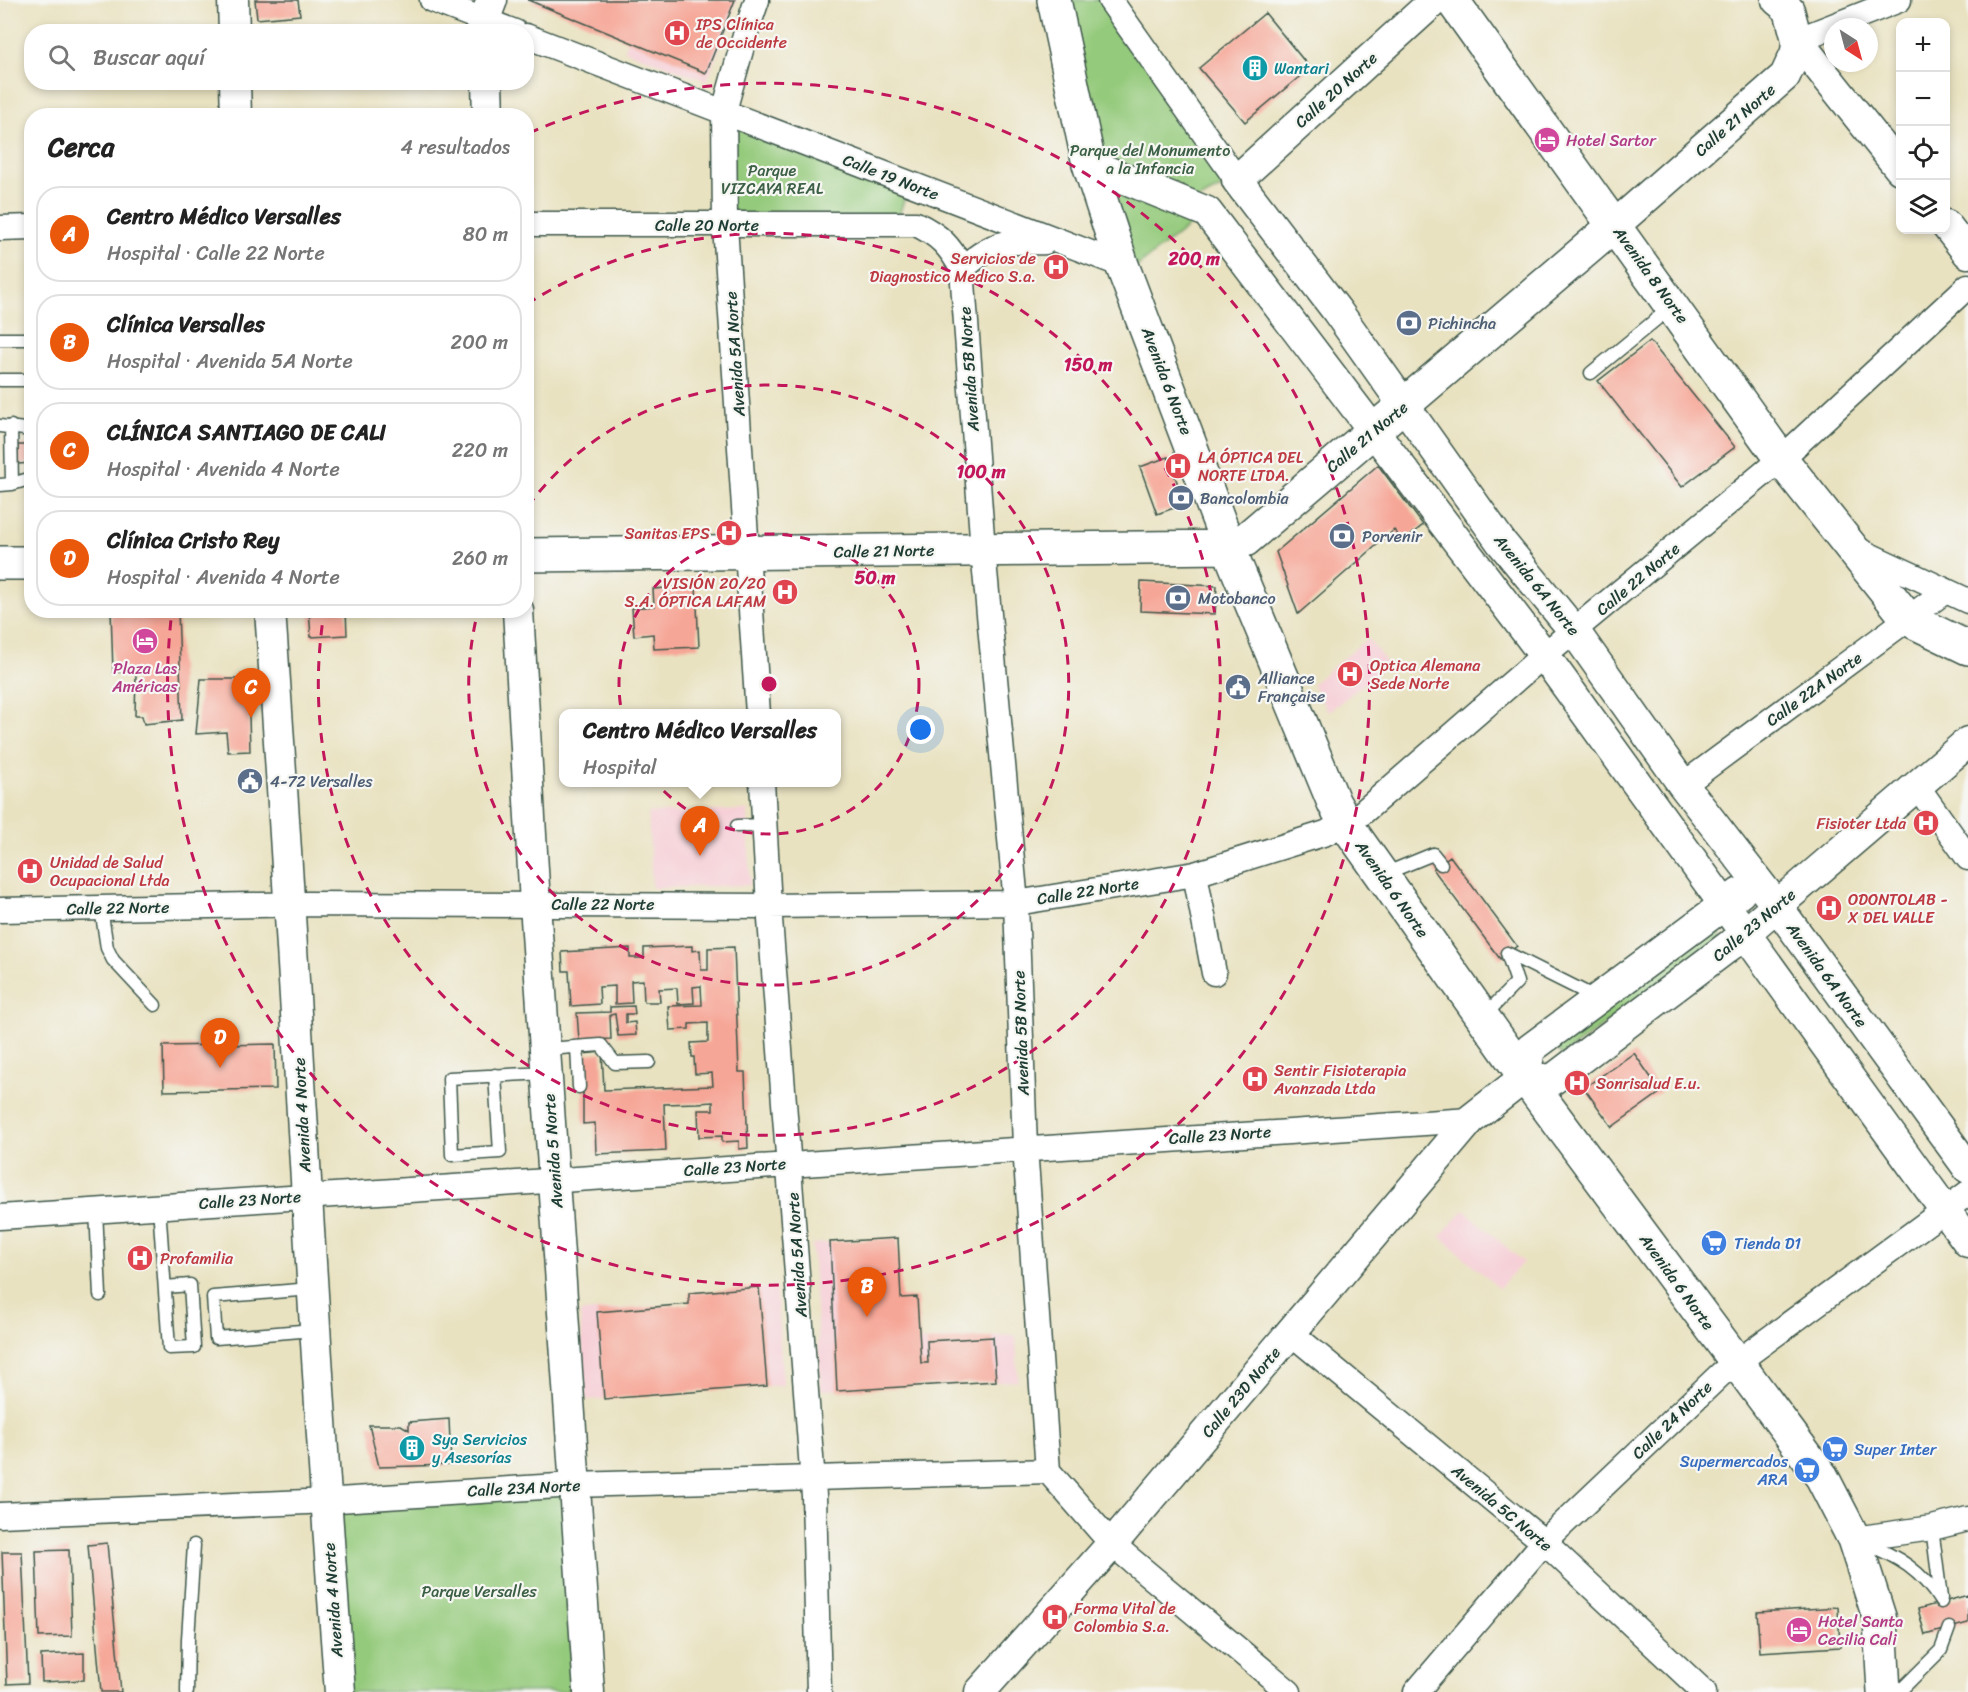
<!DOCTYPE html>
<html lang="es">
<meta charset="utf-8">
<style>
body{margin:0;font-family:Sriracha,sans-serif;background:#f2f2f2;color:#222}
.controls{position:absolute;right:18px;top:18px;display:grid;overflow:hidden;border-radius:12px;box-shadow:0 3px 9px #0003}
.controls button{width:54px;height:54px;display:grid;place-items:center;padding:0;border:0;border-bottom:2px solid #e0e0e0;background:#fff;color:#222;font:30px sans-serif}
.compass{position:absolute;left:1824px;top:18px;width:54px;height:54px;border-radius:50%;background:#fff;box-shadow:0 3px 9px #0003;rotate:144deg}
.you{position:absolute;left:921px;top:730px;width:21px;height:21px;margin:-15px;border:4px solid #fff;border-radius:50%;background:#1a73e8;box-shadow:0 0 0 9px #1a73e833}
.badge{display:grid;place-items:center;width:39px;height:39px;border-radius:50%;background:#ea580c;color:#fff;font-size:20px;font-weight:700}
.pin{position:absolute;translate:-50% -50px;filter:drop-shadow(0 2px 3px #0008)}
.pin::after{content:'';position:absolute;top:32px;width:21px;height:18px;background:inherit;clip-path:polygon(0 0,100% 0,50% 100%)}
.popup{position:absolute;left:559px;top:709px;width:282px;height:78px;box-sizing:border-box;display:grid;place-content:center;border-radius:12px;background:#fff;filter:drop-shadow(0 2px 4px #0005);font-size:20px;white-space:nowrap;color:#767676}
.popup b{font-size:22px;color:#222}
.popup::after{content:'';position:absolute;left:50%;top:100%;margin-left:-12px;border:12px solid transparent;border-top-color:#fff}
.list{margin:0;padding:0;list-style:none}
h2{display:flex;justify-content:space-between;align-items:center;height:78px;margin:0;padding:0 24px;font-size:26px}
h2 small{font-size:20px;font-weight:400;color:#767676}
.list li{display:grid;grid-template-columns:39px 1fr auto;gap:18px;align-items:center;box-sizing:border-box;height:96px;margin:0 12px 12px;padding:0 12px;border:2px solid #e0e0e0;border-radius:24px}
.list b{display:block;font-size:22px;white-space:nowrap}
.list p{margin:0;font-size:20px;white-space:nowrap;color:#767676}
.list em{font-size:20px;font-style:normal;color:#767676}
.icon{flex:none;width:33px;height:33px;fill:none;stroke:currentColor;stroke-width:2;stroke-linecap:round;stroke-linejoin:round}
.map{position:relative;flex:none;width:1968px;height:1692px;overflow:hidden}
.search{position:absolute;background:#fff;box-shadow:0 3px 9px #0003;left:24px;top:24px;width:510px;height:66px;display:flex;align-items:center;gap:15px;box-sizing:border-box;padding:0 21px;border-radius:24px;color:#767676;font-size:22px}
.panel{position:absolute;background:#fff;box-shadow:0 3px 9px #0003;left:24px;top:108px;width:510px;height:510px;border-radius:24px}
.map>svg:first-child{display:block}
.built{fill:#f6cfd7}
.green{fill:#94ca7b;stroke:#5a8458;stroke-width:1.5}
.building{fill:#f6a696}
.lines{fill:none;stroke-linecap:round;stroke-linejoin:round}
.service-casing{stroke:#3d5649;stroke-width:15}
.minor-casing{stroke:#3d5649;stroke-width:27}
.tertiary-casing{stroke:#3d5649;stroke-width:33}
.secondary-casing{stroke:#3d5649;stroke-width:36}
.service{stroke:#fff;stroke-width:12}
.minor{stroke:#fff;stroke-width:24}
.tertiary{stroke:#fff;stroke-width:30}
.secondary{stroke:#fff;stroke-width:33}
.ring{fill:none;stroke:#c2185b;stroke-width:3;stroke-dasharray:10 8}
.labels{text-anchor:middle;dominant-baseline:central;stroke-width:4.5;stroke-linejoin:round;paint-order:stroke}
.health-label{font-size:16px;fill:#be3a42;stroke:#f6f6f2;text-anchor:start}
.culture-label{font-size:16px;fill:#0d838f;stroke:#f6f6f2;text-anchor:start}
.street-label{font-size:16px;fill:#1f3d34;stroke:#f6f6f2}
.hotel-label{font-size:16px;fill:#b23c85;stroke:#f6f6f2;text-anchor:start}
.park-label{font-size:16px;fill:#3c6046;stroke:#f6f6f2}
.service-label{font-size:16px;fill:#4e5e75;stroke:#f6f6f2;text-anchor:start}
.shop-label{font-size:16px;fill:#366cbe;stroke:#f6f6f2;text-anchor:start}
.centre{fill:#c2185b;stroke:#f6f6f2;stroke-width:3}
.ring-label{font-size:18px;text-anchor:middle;font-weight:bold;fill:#c2185b;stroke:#f6f6f2;stroke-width:4.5;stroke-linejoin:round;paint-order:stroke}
</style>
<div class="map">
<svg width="1968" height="1692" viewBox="0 0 1968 1692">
<rect width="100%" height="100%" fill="#f6f6f2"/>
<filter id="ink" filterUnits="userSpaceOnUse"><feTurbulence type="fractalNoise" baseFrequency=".0167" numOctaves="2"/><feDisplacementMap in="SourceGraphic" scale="12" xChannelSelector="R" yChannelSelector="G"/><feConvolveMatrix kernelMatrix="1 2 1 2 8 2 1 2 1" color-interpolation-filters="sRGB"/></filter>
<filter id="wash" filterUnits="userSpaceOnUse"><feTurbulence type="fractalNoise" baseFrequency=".008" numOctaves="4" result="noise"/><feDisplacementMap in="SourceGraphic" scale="24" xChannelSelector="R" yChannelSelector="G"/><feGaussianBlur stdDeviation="1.35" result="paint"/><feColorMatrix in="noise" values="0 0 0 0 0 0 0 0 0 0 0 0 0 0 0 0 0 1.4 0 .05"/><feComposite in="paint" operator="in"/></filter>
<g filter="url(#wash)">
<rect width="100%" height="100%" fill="#e9e2c1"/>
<path class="built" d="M644 0H737L707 81 624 50Z
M1368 638 1388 665 1328 712 1312 684Z
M748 810 750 885 652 888 648 813Z
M1464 1210 1523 1262 1499 1288 1440 1236Z
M898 1238 901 1297H917L919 1341 1016 1335 1018 1381 821 1390 812 1244Z
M776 1287 783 1385 586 1400 580 1312 689 1304V1293Z"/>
<path class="green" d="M1054 0H1110L1237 180 1189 204 1207 212 1126 275Z
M724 111 906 194 899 215 725 226Z
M1716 928 1721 937 1562 1056 1554 1045Z
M574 1485 589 1692H340L325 1501Z"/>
<g id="blocks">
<path class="building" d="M255 0H298L300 15 257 19Z
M528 0H735L706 73Z
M1265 13 1310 68 1245 122 1199 68Z
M1650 341 1735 447 1682 487 1598 381Z
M18 445H32V463L18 464Z
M1168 457 1185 504 1157 514 1140 467Z
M1378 465 1423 525 1403 541 1394 530 1298 614 1276 552Z
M1141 582 1217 586 1215 614 1140 611Z
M696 586 699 647 654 649 653 634 634 636 632 608 654 606 653 589Z
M111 610H178L182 720 144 724 142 716H135L136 673 113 672Z
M309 610H346L347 635 311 637Z
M201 679H248L250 751 228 752 226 732 196 734Z
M1450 856 1517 946 1500 959 1433 869Z
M692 946V951L700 950 701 970H708V948L734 947 739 1072H745L748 1148 739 1149V1141L722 1142V1136L699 1137 698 1110H713V1102L698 1103 664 1104 666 1151 596 1154 595 1123 583 1124V1054L602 1052 604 1090 713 1086 712 1073 695 1074 694 1057H692L691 1043 708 1042V1023L689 1024V1029L670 1030 668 1006 702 1005 701 986 693 987 694 1003 678 1004 677 988 659 989 660 1002H644L643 980 631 981 632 1003 615 1004V986L599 987 600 1004 571 1006 569 971H563L562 952 630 948V958H644V948Z
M634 1006 635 1014H626V1023L635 1022 636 1035 618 1036 615 1014 610 1015 611 1039 579 1040 577 1013 610 1012V1007Z
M275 1044 276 1089 164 1091 163 1046Z
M1634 1053 1661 1092 1612 1127 1584 1088Z
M898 1238 901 1298 917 1297 921 1363H928L927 1341 993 1337 996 1381 837 1391 830 1242Z
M759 1287 767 1386 604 1399 597 1312 689 1304V1293Z
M449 1419 451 1465 379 1467 369 1425H401L409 1430V1422Z
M107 1543 121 1692H101L88 1545Z
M69 1550 72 1636 39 1637 36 1551Z
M2 1552H22L28 1683 7 1684Z
M1968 1595V1623L1925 1635 1918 1609Z
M1838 1607 1840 1647 1760 1652 1757 1612Z
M84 1653V1680L42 1682 41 1655Z"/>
</g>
</g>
<g filter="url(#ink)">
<use href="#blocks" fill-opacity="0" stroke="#3d5649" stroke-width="1.5"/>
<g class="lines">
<defs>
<path id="service" d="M0 339H32
M1591 373 1670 308
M0 380H32
M0 426 32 430
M11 426 12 484
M0 485 12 484 32 478
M737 826 764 825
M1384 874 1433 854 1441 864
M101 908 107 948 113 960 155 1005
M1507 953 1597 998
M1483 1017 1517 982 1507 953
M577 1047 579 1087
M547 1049 601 1045 615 1063 649 1062
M495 1075 500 1152 452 1155 449 1078 547 1073
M159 1206 169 1348 194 1347 190 1285 165 1287
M96 1210 100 1295
M311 1289 213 1297 216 1338 313 1330
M1932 1528 1941 1598
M1864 1543C1899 1557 1921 1570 1941 1602
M187 1692 188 1639 194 1545
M1899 1692 1941 1650 1949 1628"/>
<path id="minor" d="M432 0 515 32
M757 0 746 32 724 111 725 226 758 714
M1110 0 1237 180
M526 36 1122 265
M1797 40 1899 0
M526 224H916C939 235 950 246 962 269L983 550 1016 903 1025 1147 1048 1471 1112 1544 1289 1692
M0 228 32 227
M962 269C978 255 994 243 1016 242 1026 241 1035 243 1045 242
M1856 549 1968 601
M762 782 769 906 814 1496 819 1692
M1683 785 1944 592
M1917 786 1968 858
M1195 874 1214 973
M0 910 308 904 769 906 1016 903 1195 874 1326 833 1362 813 1544 655 1781 459 1968 286
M0 1217 1470 1120
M1291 1333 1544 1542 1704 1692
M0 1515 307 1502 574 1485 1048 1471
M1854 1539 1932 1528 1968 1519
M1416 1692 1544 1542 1721 1374 1968 1193"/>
<path id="tertiary" d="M233 0 234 32
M1435 0 1237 180 1337 311 1501 542 1575 632 1683 785 1777 906 1968 1168
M1777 0 1789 10 1797 40 1900 169
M484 32V21L492 0
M235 82 236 116
M487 82 488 116
M1089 164 1207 212 1544 655 1968 1242
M1615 225 1785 76 1796 52 1797 40
M1946 225 1968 253
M270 610C296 971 312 1332 340 1692
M518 610 535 904 589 1692
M1525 1077 1552 1080 1737 940 1968 742
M980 1692 1112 1544 1470 1120 1525 1077 1530 1049 1740 893"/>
<path id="secondary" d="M1054 0 1089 164 1122 265 1234 561 1334 803 1346 824 1525 1077 1822 1477 1854 1539 1880 1620 1884 1692
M1452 0 1781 459 1908 619 1968 648
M526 555 1229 547 1245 540 1615 225
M0 563H32"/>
</defs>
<use href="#service" class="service-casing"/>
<use href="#minor" class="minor-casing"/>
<use href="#tertiary" class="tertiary-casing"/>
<use href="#secondary" class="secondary-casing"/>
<use href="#service" class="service"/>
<use href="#minor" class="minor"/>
<use href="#tertiary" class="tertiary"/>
<use href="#secondary" class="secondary"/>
</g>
</g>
<g class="ring">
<circle cx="769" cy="684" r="150"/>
<path d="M528 506A300 300 0 1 1 478 611"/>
<path d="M527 304A451 451 0 1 1 324 613"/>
<path d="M529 133A601 601 0 1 1 172 611"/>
</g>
<defs>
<symbol id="hospital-disc" viewBox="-11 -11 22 22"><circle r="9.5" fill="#e0444e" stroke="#f6f6f2"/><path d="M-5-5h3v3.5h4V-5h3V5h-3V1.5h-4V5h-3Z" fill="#fff"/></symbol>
<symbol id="building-disc" viewBox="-11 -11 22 22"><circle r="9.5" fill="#0f9aa8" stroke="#f6f6f2"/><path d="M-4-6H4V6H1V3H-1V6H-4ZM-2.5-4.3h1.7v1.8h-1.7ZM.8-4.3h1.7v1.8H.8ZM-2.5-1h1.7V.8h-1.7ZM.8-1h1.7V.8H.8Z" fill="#fff"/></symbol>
<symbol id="hotel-disc" viewBox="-11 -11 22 22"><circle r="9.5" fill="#d1479c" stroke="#f6f6f2"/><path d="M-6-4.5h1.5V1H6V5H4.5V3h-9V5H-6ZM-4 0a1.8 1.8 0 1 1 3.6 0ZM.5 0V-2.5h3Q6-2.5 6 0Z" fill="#fff"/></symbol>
<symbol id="bank-disc" viewBox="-11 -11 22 22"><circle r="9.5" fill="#5c6f8a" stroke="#f6f6f2"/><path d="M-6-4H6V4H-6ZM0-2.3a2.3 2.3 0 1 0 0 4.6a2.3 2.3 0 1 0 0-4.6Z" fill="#fff"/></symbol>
<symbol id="civic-disc" viewBox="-11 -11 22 22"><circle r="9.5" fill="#5c6f8a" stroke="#f6f6f2"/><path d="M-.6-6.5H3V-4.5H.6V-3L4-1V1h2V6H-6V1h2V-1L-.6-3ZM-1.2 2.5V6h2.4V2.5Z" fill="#fff"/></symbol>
<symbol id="supermarket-disc" viewBox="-11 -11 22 22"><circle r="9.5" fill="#3f7fe0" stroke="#f6f6f2"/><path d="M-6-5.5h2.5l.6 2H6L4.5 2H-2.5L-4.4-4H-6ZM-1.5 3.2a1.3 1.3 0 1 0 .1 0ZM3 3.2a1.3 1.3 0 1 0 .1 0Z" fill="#fff"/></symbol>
</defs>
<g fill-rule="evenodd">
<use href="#hospital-disc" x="662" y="18" width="30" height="30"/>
<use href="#building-disc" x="1240" y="53" width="30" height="30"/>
<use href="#hotel-disc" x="1532" y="125" width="30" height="30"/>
<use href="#hospital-disc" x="1041" y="252" width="30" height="30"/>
<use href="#bank-disc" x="1394" y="308" width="30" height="30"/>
<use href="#hospital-disc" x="1163" y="451" width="30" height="30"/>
<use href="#bank-disc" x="1166" y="483" width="30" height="30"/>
<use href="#hospital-disc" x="714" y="518" width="30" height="30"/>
<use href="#bank-disc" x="1327" y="521" width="30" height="30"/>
<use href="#hospital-disc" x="770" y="577" width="30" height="30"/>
<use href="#bank-disc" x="1163" y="583" width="30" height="30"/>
<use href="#hotel-disc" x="130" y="626" width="30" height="30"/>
<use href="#hospital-disc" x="1335" y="659" width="30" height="30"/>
<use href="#civic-disc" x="1223" y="672" width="30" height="30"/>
<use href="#civic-disc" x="235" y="766" width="30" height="30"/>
<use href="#hospital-disc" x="1911" y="808" width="30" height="30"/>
<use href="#hospital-disc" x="15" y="856" width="30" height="30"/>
<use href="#hospital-disc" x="1814" y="893" width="30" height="30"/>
<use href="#hospital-disc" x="1240" y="1064" width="30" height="30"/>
<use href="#hospital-disc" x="1562" y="1068" width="30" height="30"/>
<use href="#supermarket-disc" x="1699" y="1228" width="30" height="30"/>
<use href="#hospital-disc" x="125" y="1243" width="30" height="30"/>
<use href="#building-disc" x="397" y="1433" width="30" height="30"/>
<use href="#supermarket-disc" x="1820" y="1434" width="30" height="30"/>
<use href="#supermarket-disc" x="1792" y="1455" width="30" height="30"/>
<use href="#hospital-disc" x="1040" y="1602" width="30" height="30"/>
<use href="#hotel-disc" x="1784" y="1615" width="30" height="30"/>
</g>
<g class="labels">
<g class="health-label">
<text x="696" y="24">IPS Clínica<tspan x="696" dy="18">de Occidente</tspan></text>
<text x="1036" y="258" text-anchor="end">Servicios de<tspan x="1036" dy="18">Diagnostico Medico S.a.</tspan></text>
<text x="1198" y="457">LA ÓPTICA DEL<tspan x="1198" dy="18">NORTE LTDA.</tspan></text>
<text x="710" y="533" text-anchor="end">Sanitas EPS</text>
<text x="766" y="583" text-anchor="end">VISIÓN 20/20<tspan x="766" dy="18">S.A. ÓPTICA LAFAM</tspan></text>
<text x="1370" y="665">Optica Alemana<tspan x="1370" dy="18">Sede Norte</tspan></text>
<text x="1906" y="823" text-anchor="end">Fisioter Ltda</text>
<text x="50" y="862">Unidad de Salud<tspan x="50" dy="18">Ocupacional Ltda</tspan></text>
<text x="1848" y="899">ODONTOLAB -<tspan x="1848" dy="18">X DEL VALLE</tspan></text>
<text x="1274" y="1070">Sentir Fisioterapia<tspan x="1274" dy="18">Avanzada Ltda</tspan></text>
<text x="1596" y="1083">Sonrisalud E.u.</text>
<text x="160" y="1258">Profamilia</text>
<text x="1074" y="1608">Forma Vital de<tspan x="1074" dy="18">Colombia S.a.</tspan></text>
</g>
<g class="culture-label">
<text x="1274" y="68">Wantari</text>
<text x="432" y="1439">Sya Servicios<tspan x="432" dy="18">y Asesorías</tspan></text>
</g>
<g class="street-label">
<text transform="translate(1336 90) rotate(-42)">Calle 20 Norte</text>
<text transform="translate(1735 120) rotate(-41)">Calle 21 Norte</text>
<text transform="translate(891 177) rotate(21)">Calle 19 Norte</text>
<text x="707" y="225">Calle 20 Norte</text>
<text transform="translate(1651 275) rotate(54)">Avenida 8 Norte</text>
<text transform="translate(735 354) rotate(-94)">Avenida 5A Norte</text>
<text transform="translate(969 369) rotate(-94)">Avenida 5B Norte</text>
<text transform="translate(1167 381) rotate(69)">Avenida 6 Norte</text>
<text transform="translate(1367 437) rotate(-40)">Calle 21 Norte</text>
<text transform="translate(884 551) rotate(-1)">Calle 21 Norte</text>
<text transform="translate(1638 579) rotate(-40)">Calle 22 Norte</text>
<text transform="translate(1537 585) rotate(51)">Avenida 6A Norte</text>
<text transform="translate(1814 689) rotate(-36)">Calle 22A Norte</text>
<text transform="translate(1392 889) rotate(55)">Avenida 6 Norte</text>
<text transform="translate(1088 891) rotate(-9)">Calle 22 Norte</text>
<text x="603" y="904">Calle 22 Norte</text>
<text transform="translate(118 908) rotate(-1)">Calle 22 Norte</text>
<text transform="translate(1754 925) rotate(-40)">Calle 23 Norte</text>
<text transform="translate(1827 975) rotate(54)">Avenida 6A Norte</text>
<text transform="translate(1021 1033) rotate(-92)">Avenida 5B Norte</text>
<text transform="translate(302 1115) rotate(-93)">Avenida 4 Norte</text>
<text transform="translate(1220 1135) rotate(-4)">Calle 23 Norte</text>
<text transform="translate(553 1151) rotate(-94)">Avenida 5 Norte</text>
<text transform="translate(735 1167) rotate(-4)">Calle 23 Norte</text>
<text transform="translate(250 1200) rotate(-4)">Calle 23 Norte</text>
<text transform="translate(797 1255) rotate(-94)">Avenida 5A Norte</text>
<text transform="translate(1677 1282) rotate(54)">Avenida 6 Norte</text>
<text transform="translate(1241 1392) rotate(-50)">Calle 23D Norte</text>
<text transform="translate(1672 1420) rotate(-44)">Calle 24 Norte</text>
<text transform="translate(524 1488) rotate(-3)">Calle 23A Norte</text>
<text transform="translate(1502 1508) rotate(40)">Avenida 5C Norte</text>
<text transform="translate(333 1600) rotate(-94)">Avenida 4 Norte</text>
</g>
<g class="hotel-label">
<text x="1566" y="140">Hotel Sartor</text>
<text x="145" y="668" text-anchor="middle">Plaza Las<tspan x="145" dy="18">Américas</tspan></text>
<text x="1818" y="1621">Hotel Santa<tspan x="1818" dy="18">Cecilia Cali</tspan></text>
</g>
<g class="park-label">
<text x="1150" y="150">Parque del Monumento<tspan x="1150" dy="18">a la Infancia</tspan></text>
<text x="772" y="170">Parque<tspan x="772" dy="18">VIZCAYA REAL</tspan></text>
<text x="479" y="1591">Parque Versalles</text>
</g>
<g class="service-label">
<text x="1428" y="323">Pichincha</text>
<text x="1200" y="498">Bancolombia</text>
<text x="1362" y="536">Porvenir</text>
<text x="1198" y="598">Motobanco</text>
<text x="1258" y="678">Alliance<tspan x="1258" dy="18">Française</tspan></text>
<text x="270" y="781">4-72 Versalles</text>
</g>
<g class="shop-label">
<text x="1734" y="1243">Tienda D1</text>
<text x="1854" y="1449">Super Inter</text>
<text x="1788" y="1461" text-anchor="end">Supermercados<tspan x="1788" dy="18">ARA</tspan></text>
</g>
</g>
<circle cx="769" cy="684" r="9" class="centre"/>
<g class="ring-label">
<text x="1194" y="265">200 m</text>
<text x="1088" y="371">150 m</text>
<text x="981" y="478">100 m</text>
<text x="875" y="584">50 m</text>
</g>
</svg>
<div class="controls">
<button>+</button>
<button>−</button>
<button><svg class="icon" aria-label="locate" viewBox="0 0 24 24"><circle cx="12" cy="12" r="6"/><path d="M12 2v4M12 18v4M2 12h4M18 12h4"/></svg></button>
<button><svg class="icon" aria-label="layers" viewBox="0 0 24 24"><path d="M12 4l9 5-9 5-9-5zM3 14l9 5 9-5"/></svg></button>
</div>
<svg class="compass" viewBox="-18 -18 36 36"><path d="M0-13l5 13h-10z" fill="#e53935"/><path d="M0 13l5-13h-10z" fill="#767676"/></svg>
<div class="you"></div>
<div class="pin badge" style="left:700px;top:856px">A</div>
<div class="popup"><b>Centro Médico Versalles</b>Hospital</div>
<div class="pin badge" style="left:867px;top:1317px">B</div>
<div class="pin badge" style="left:251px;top:718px">C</div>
<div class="pin badge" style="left:220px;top:1068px">D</div>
<div class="search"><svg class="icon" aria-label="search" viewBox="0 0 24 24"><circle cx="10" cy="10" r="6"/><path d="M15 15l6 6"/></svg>Buscar aquí</div>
<section class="panel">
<h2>Cerca<small>4 resultados</small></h2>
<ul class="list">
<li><span class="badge">A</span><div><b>Centro Médico Versalles</b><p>Hospital · Calle 22 Norte</p></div><em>80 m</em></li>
<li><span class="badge">B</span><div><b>Clínica Versalles</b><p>Hospital · Avenida 5A Norte</p></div><em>200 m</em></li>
<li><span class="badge">C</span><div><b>CLÍNICA SANTIAGO DE CALI</b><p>Hospital · Avenida 4 Norte</p></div><em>220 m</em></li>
<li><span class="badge">D</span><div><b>Clínica Cristo Rey</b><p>Hospital · Avenida 4 Norte</p></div><em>260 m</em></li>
</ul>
</section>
</div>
